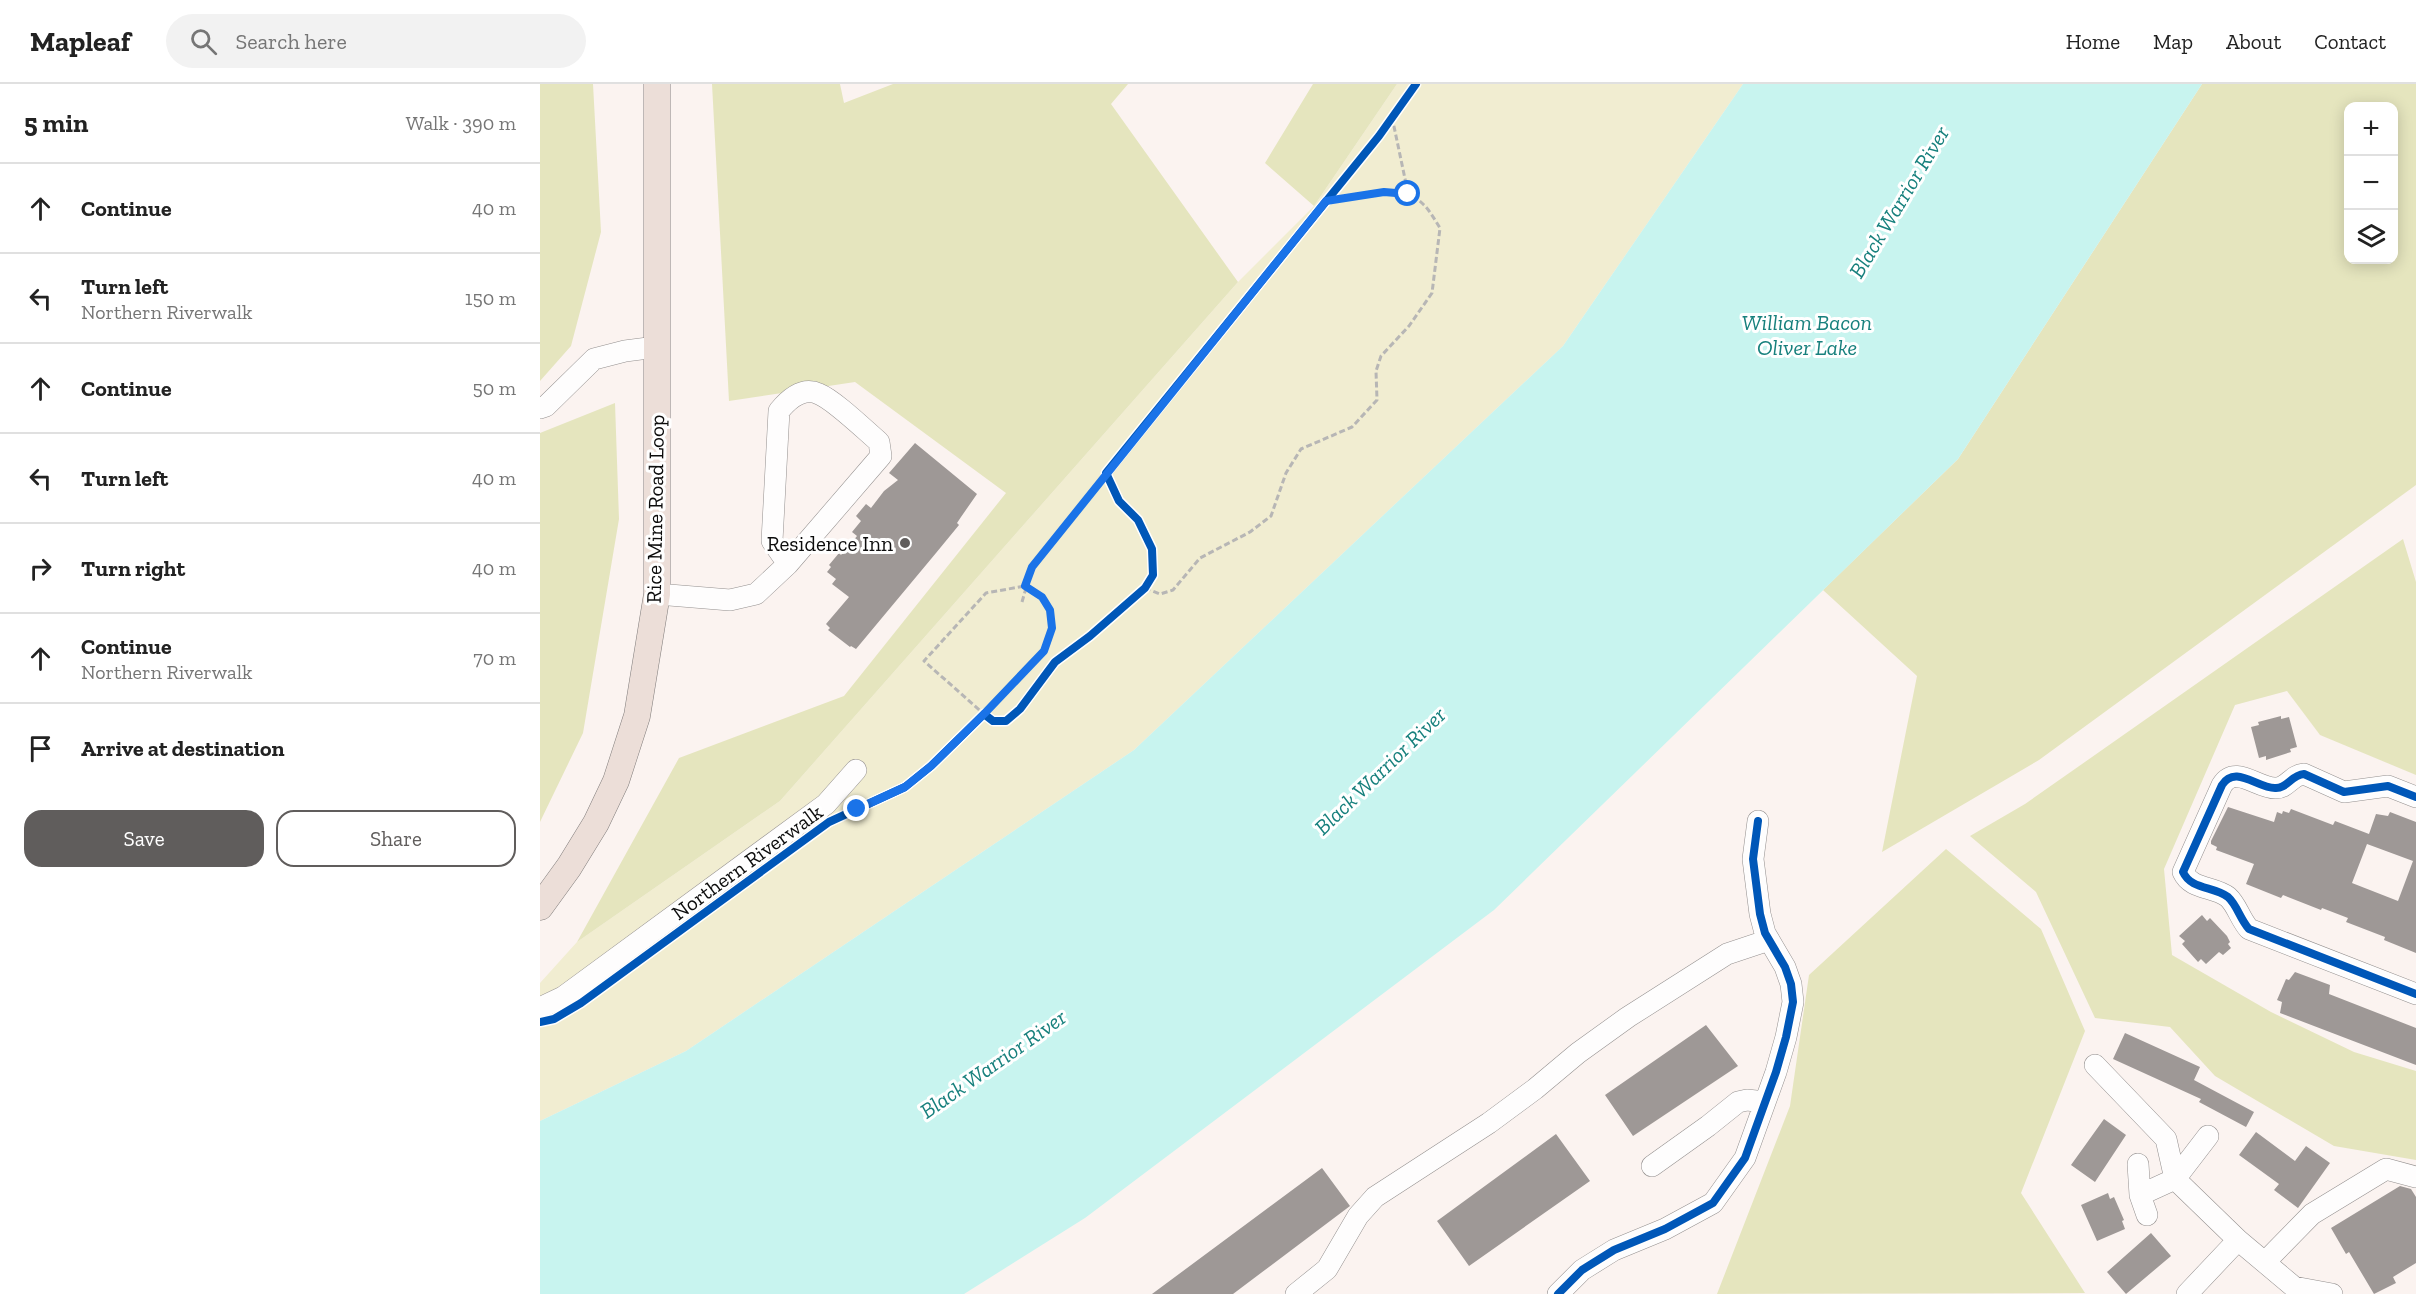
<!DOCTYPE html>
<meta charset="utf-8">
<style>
body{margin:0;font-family:"Zilla Slab",serif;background:#f2f2f2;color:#222}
.controls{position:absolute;right:18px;top:18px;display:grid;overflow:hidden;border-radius:12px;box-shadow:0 3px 15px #0003}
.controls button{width:54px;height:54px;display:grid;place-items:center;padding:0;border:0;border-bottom:2px solid #e0e0e0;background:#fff;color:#222;font:30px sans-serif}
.stop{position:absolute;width:18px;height:18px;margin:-14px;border:4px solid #1a73e8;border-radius:50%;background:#fff}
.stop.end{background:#1a73e8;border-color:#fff;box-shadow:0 2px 6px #0008}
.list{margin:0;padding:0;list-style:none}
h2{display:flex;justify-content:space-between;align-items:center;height:78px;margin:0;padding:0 24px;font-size:26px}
h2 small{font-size:20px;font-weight:400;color:#767676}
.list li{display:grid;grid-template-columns:39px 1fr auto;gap:18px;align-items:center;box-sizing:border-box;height:90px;padding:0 24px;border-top:2px solid #e0e0e0}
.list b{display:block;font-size:22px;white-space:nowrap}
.list p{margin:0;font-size:20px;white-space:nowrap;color:#767676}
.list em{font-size:20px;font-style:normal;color:#767676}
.actions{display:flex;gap:12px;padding:18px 24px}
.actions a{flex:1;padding:14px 0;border:2px solid #605d5c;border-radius:18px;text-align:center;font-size:21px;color:#605d5c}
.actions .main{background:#605d5c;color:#fff}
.icon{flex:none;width:33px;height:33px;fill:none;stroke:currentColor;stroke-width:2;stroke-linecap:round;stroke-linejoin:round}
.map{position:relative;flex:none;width:1876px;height:1210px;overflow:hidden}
header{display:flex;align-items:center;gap:36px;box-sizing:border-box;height:84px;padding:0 30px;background:#fff;border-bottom:2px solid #e0e0e0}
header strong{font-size:28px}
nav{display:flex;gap:33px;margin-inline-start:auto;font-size:21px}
.search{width:420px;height:54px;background:#f2f2f2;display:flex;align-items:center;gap:15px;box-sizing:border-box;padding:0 21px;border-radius:33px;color:#767676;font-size:22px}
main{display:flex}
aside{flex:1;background:#fff}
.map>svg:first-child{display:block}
.green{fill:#f1edd1}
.forest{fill:#e5e5be;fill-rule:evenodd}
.water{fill:#c8f4ef}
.building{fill:#9e9896;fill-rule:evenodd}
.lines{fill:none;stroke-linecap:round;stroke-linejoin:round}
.minor-casing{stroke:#94908f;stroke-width:22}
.major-casing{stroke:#817d7c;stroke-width:27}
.path{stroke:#b7b6b5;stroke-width:3;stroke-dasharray:6 3;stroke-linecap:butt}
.minor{stroke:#fefdfd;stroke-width:21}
.major{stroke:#ecded8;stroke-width:26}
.cycleway-casing{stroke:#fff;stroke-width:11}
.cycleway{stroke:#0057b8;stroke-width:8}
.route{stroke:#1a73e8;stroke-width:8}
.poi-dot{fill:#605d5c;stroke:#fff;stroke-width:2}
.labels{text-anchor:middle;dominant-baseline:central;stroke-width:6;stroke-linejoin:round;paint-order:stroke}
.street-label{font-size:21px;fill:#0c0c0c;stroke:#fff}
.poi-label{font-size:21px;fill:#0c0c0c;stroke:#fff;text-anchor:end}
.water-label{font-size:22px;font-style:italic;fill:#17807d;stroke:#fff}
</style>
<header>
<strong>Mapleaf</strong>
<div class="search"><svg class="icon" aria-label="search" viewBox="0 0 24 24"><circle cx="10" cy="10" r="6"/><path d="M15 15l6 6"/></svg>Search here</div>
<nav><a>Home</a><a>Map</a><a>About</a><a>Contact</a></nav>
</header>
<main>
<aside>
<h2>5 min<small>Walk · 390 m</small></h2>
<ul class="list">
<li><svg class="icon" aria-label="ahead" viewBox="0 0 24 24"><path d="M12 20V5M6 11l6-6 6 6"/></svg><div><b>Continue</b></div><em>40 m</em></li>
<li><svg class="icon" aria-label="left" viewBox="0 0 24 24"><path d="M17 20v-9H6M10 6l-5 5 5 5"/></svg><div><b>Turn left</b><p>Northern Riverwalk</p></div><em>150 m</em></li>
<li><svg class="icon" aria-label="ahead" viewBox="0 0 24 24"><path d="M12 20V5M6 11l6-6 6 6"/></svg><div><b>Continue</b></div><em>50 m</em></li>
<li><svg class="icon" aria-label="left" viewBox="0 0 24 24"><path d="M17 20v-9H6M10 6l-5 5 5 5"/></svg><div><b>Turn left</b></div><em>40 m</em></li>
<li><svg class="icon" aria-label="right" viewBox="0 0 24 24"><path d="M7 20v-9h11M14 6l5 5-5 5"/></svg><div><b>Turn right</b></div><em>40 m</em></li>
<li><svg class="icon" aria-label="ahead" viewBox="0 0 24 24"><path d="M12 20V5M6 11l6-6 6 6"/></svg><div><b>Continue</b><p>Northern Riverwalk</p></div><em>70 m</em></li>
<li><svg class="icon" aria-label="arrive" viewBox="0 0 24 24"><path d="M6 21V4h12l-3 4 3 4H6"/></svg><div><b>Arrive at destination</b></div></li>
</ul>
<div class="actions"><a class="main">Save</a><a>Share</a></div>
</aside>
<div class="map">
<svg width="1876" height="1210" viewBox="0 0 1876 1210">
<rect width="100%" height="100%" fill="#fbf3f0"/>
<path class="green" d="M857 0H1203L1023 262 594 666 146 967 0 1037V899L37 858 240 717 698 198 774 122Z"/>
<path class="forest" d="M0 0H53L61 148 31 262 0 297Z
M172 0H300L304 19 353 0H588L571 20 698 198 240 717 37 858 139 674 304 612 466 409 315 298 189 317Z
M773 0H857L774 122 725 79Z
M1662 0H1876V401L1499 676 1342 768 1377 592 1283 506 1418 375ZM1808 22H1854V176H1808Z
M75 319 79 435 43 649 0 738V349Z
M1863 455 1876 498V691L1780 651 1747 607 1695 621 1624 785 1632 871 1731 928 1814 968 1876 987V1076L1794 1062 1675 992 1630 943 1555 934 1496 808 1430 752 1485 720Z
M1406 765 1501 845 1545 947 1481 1109 1545 1209 1177 1210 1250 1022 1269 891Z"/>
<path class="water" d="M1203 0H1662L1418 375 954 826 545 1134 424 1210H0V1037L146 967 594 666 1023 262Z"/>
<path class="building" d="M375 359 437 410 421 433 417 439 419 441 396 469 316 565 311 562 310 563 288 546 290 544 286 540 309 513 292 500 296 495 287 488 291 483 289 481 299 469 301 471 317 452 312 448 321 437 316 432 326 420 331 424 344 407 358 396 349 389Z
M1741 632V635L1749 633 1757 663 1750 665 1751 668 1726 676V672L1719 674 1711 643 1719 641 1718 638Z
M1688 723 1734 738 1737 728 1742 730 1743 727 1749 729 1751 725 1793 741 1795 737 1829 750 1836 730 1848 732 1850 728 1876 738V869L1844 856 1845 853 1806 838 1808 834 1782 824 1781 826 1743 811 1741 814 1706 800 1714 780 1676 766 1677 763 1671 760V757ZM1827 760 1873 777 1858 817 1812 799Z
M1662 831 1667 837 1670 834 1687 852 1690 858 1688 860 1691 864 1683 871 1679 868 1666 880 1661 875 1658 878 1642 860 1645 857 1639 852Z
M1755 888 1790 901 1789 910 1876 944V981L1740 929 1742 918 1737 916 1746 895 1749 896Z
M1166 941 1198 982 1093 1052 1065 1011Z
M1585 949 1660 983 1654 996 1714 1028 1706 1043 1659 1018 1661 1015 1573 975Z
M1564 1035 1586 1051 1555 1098 1531 1081Z
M1716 1048 1755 1077 1766 1062 1790 1079 1758 1124 1734 1106 1739 1100 1699 1071Z
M1016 1050 1050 1097 929 1182 897 1137Z
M782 1084 810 1122 693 1210H612Z
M1860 1102 1871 1105 1876 1113V1179L1853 1193 1856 1199 1834 1210 1809 1168 1806 1170 1791 1144Z
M1568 1109 1570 1115 1574 1113 1584 1136 1582 1137 1585 1145 1557 1157 1541 1121Z
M1611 1149 1631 1172 1586 1210 1567 1188Z"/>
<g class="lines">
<defs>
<path id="minor" d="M0 324 6 322 54 275 85 267 116 263
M117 510 190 516 216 510 248 480 341 372 339 358C325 346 294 316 279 310 262 302 248 316 239 327L232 457 248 480
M1876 713 1848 702 1804 708 1764 690C1751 691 1747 705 1735 704 1717 704 1695 680 1682 701L1643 788C1651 806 1674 802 1688 813 1697 821 1700 835 1709 845L1876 910
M0 924 23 913 286 720 316 686
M1555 981 1626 1055 1635 1095
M1598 1080 1600 1111 1635 1095 1668 1052
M1112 1082 1168 1042 1198 1018 1207 1016 1225 1018
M1635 1095 1698 1156 1754 1203 1792 1210
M1600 1111 1607 1131
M1725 1178 1772 1130 1846 1085 1876 1093
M756 1210 787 1185 818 1132 835 1113 949 1039 995 1005 1038 969 1088 933 1187 870 1229 856
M1018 1210 1042 1186 1074 1166 1125 1145 1173 1119 1205 1074 1236 988 1246 953 1253 918 1251 900 1245 883 1225 849 1220 830 1213 775 1218 737
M1647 1210 1698 1156"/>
<path id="major" d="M0 823 29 783 56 739 76 697 97 632 117 510V0"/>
</defs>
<use href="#minor" class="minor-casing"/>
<use href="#major" class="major-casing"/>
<path class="path" d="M852 33 868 109
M485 502 502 513 510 527 512 544 504 566 444 630 384 577 446 509Z
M605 504 620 510 633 506 660 474 710 448 731 432 746 389 761 365 812 343 837 316 836 287 841 272 869 242 892 209 900 144C895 136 890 127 884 121 861 96 814 113 786 117
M482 518 492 483 566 389"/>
<use href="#minor" class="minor"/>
<use href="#major" class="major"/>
<defs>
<path id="cycleway" d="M1876 713 1848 702 1804 708 1764 690C1751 691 1747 705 1735 704 1717 704 1695 680 1682 701L1643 788C1651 806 1674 802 1688 813 1697 821 1700 835 1709 845L1876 910
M0 938 14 935 41 919 289 738 365 703 391 682 444 630 453 637H466L480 625 515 578 550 552 605 504 613 491 612 465 598 436 579 417 566 389 839 52 876 0
M1018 1210 1042 1186 1074 1166 1125 1145 1173 1119 1205 1074 1236 988 1246 953 1253 918 1251 900 1245 883 1225 849 1220 830 1213 775 1218 737"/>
</defs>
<use href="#cycleway" class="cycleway-casing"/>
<use href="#cycleway" class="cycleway"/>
</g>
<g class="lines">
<path class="route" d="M317 725 365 703 391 682 444 630 504 567 512 544 510 526 502 513 485 502 492 483 786 117 844 108 868 110"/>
</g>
<circle class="poi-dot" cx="365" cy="459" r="6"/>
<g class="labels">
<g class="street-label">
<text transform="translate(115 425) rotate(-89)">Rice Mine Road Loop</text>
<text transform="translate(207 778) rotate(-36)">Northern Riverwalk</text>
</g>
<g class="poi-label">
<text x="353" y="459">Residence Inn</text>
</g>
<g class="water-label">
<text transform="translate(1359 118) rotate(-59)">Black Warrior River</text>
<text x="1267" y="238">William Bacon<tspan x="1267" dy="25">Oliver Lake</tspan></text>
<text transform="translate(840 687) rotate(-44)">Black Warrior River</text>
<text transform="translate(453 980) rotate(-35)">Black Warrior River</text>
</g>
</g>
</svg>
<div class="controls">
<button>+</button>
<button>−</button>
<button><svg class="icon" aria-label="layers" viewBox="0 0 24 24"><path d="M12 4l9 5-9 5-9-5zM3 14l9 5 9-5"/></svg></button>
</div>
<div class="stop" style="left:868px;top:110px"></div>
<div class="stop end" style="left:317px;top:725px"></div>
</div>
</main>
